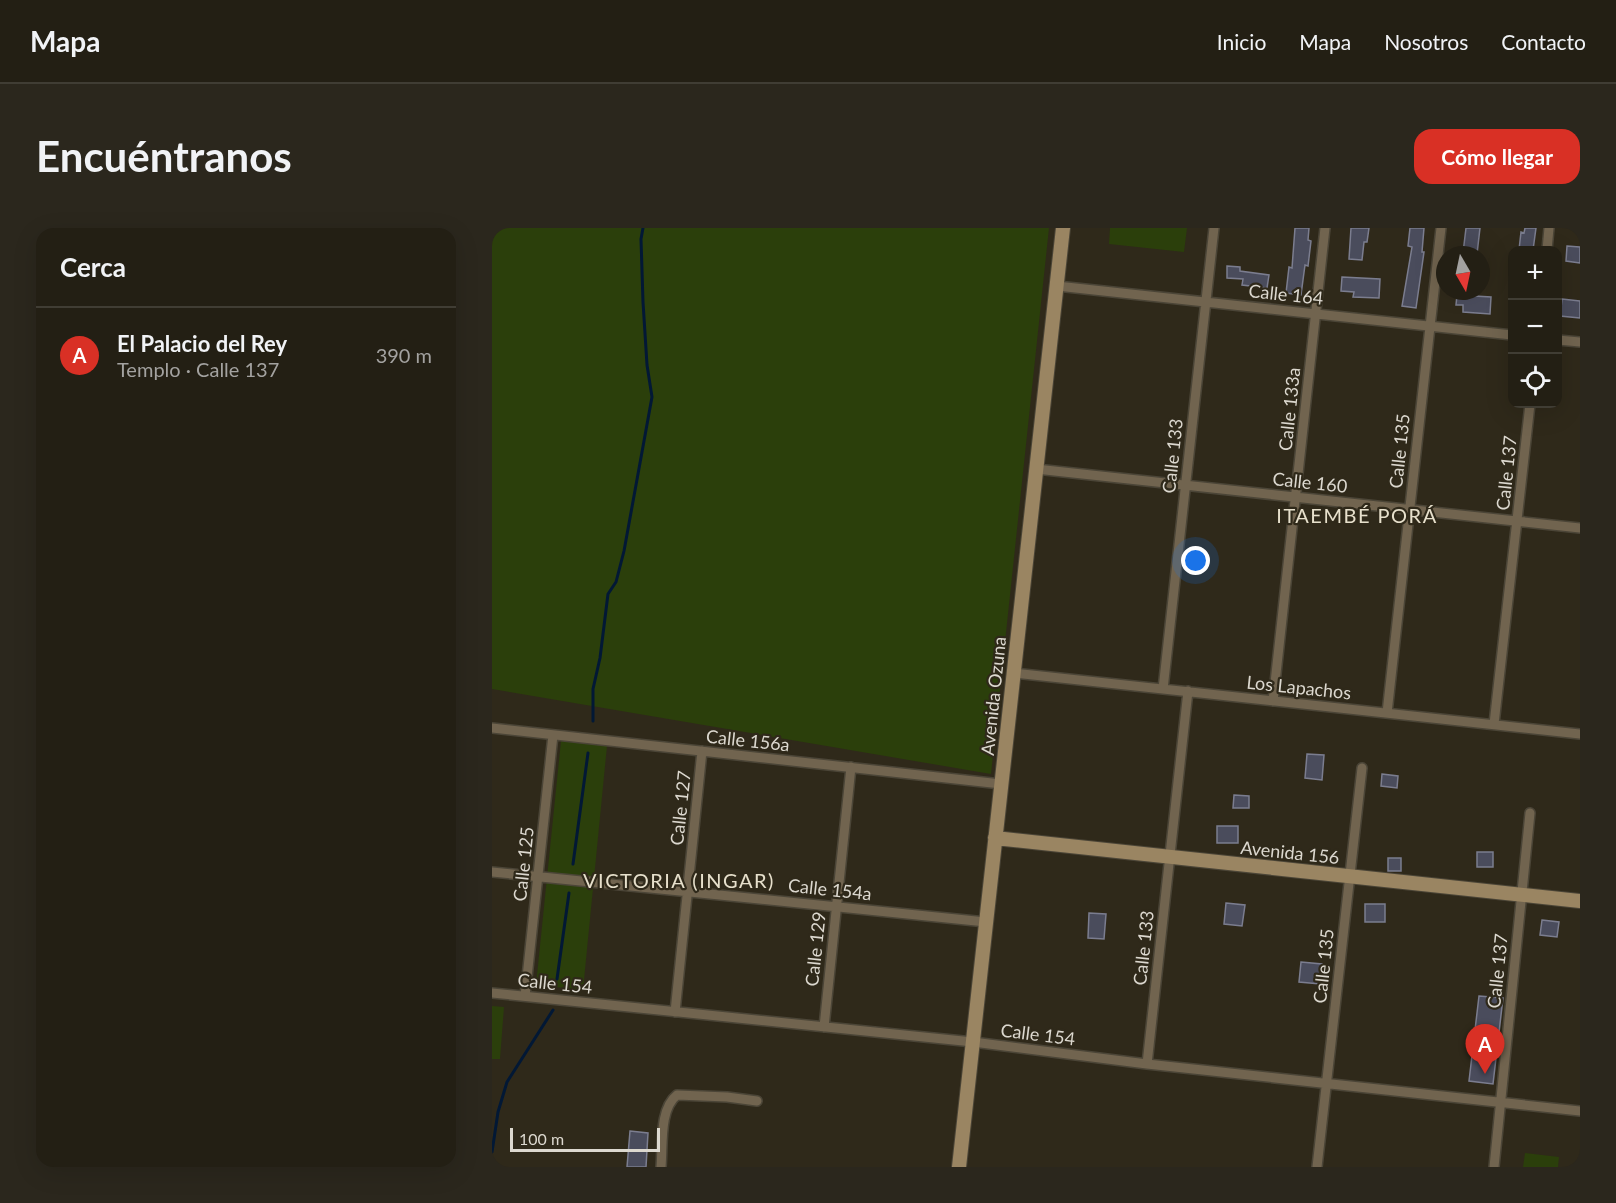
<!DOCTYPE html>
<html lang="es">
<meta charset="utf-8">
<style>
body{margin:0;font-family:Lato,sans-serif;background:#2b271d;color:#f1f3f6}
.controls{position:absolute;right:18px;top:18px;display:grid;overflow:hidden;border-radius:12px;box-shadow:0 6px 24px #0002}
.controls button{width:54px;height:54px;display:grid;place-items:center;padding:0;border:0;border-bottom:2px solid #403d34;background:#231f14;color:#f1f3f6;font:30px sans-serif}
.compass{position:absolute;left:944px;top:18px;width:54px;height:54px;border-radius:50%;background:#231f14;box-shadow:0 6px 24px #0002;rotate:171deg}
.scale{position:absolute;left:18px;bottom:15px;width:150px;box-sizing:border-box;padding-left:6px;border:3px solid #dcd8cf;border-top:0;font-size:16px;line-height:21px;white-space:nowrap;color:#dcd8cf;-webkit-text-stroke:4px #2f291a;paint-order:stroke}
.you{position:absolute;left:704px;top:333px;width:21px;height:21px;margin:-15px;border:4px solid #fff;border-radius:50%;background:#1a73e8;box-shadow:0 0 0 9px #1a73e833}
.badge{display:grid;place-items:center;width:39px;height:39px;border-radius:50%;background:#d93025;color:#fff;font-size:20px;font-weight:700}
.pin{position:absolute;translate:-50% -50px;filter:drop-shadow(0 2px 3px #0008)}
.pin::after{content:'';position:absolute;top:32px;width:21px;height:18px;background:inherit;clip-path:polygon(0 0,100% 0,50% 100%)}
.list{margin:0;padding:0;list-style:none}
h2{display:flex;justify-content:space-between;align-items:center;height:78px;margin:0;padding:0 24px;font-size:26px}
h2 small{font-size:20px;font-weight:400;color:#a3a2a0}
.list li{display:grid;grid-template-columns:39px 1fr auto;gap:18px;align-items:center;box-sizing:border-box;height:96px;padding:0 24px;border-top:2px solid #403d34}
.list b{display:block;font-size:22px;white-space:nowrap}
.list p{margin:0;font-size:20px;white-space:nowrap;color:#a3a2a0}
.list em{font-size:20px;font-style:normal;color:#a3a2a0}
.icon{flex:none;width:33px;height:33px;fill:none;stroke:currentColor;stroke-width:2;stroke-linecap:round;stroke-linejoin:round}
.map{position:relative;flex:none;width:1088px;height:939px;overflow:hidden;border-radius:18px}
header{display:flex;align-items:center;gap:36px;box-sizing:border-box;height:84px;padding:0 30px;background:#231f14;border-bottom:2px solid #403d34}
header strong{font-size:28px}
nav{display:flex;gap:33px;margin-inline-start:auto;font-size:21px}
.intro{display:flex;align-items:center;justify-content:space-between;box-sizing:border-box;height:144px;padding:0 36px}
h1{margin:0;font-size:42px}
.button{padding:15px 27px;border-radius:18px;background:#d93025;color:#fff;font-size:21px;font-weight:700}
main{display:flex;gap:36px;padding:0 36px}
aside{flex:1;background:#231f14;border-radius:18px;box-shadow:0 6px 24px #0002}
.map>svg:first-child{display:block}
.green{fill:#2b3f0b}
.lines{fill:none;stroke-linecap:round;stroke-linejoin:round}
.stream{stroke:#021835;stroke-width:3}
.building{fill:#4a4c5c;stroke:#7b7d8f;stroke-width:1.5}
.street-casing{stroke:#4b4537;stroke-width:12}
.secondary-casing{stroke:#4b4537;stroke-width:16}
.street{stroke:#71644f;stroke-width:9}
.secondary{stroke:#9a8562;stroke-width:14}
.labels{text-anchor:middle;dominant-baseline:central;stroke-width:4.5;stroke-linejoin:round;paint-order:stroke}
.street-label{font-size:18px;fill:#dcd8cf;stroke:#2f291a}
.neighbourhood-label{font-size:20px;letter-spacing:1.5px;fill:#e7e0cc;stroke:#2f291a}
</style>
<header>
<strong>Mapa</strong>
<nav><a>Inicio</a><a>Mapa</a><a>Nosotros</a><a>Contacto</a></nav>
</header>
<div class="intro"><h1>Encuéntranos</h1><a class="button">Cómo llegar</a></div>
<main>
<aside>
<h2>Cerca<small></small></h2>
<ul class="list">
<li><span class="badge">A</span><div><b>El Palacio del Rey</b><p>Templo · Calle 137</p></div><em>390 m</em></li>
</ul>
</aside>
<div class="map">
<svg width="1088" height="939" viewBox="0 0 1088 939">
<rect width="100%" height="100%" fill="#2f291a"/>
<path class="green" d="M0 0H557L499 546 0 461Z
M618 0H695L692 24 617 16Z
M69 513 115 518 91 762 44 757Z
M0 778 12 779 8 831H0Z
M1033 925 1067 929 1066 939H1031Z"/>
<g class="lines">
<path class="stream" d="M101 493V461L108 430 116 366 124 354 132 323 160 169 155 137 151 74 149 11 151 0
M81 636 96 525
M65 751 77 665
M0 924 6 884 15 854 61 782"/>
</g>
<path class="building" d="M803 0H817L816 12 819 13 816 38 813 37 809 67 794 65 797 39 800 40Z
M859 0H877L875 14H872L870 32 857 31Z
M918 0H932L930 24H932L924 80 910 78 920 19 916 18Z
M974 0H988L985 26 971 25Z
M1033 0H1044L1041 22H1027L1029 4 1032 5Z
M1075 18 1088 19V35L1074 33Z
M735 38 748 39V43L777 47 775 60 750 57 751 51 735 50Z
M850 49 888 51 887 70 861 69 862 64 849 63Z
M965 67 999 69 998 86 971 84V77H964Z
M1070 71 1088 73V90L1068 88Z
M815 526 832 527 830 552 813 550Z
M890 546 906 548 905 560 889 558Z
M742 567 757 568V580H741Z
M725 598H746V615H725Z
M985 624H1001V639H985Z
M896 630H909V643H896Z
M734 675 753 677 750 698 732 696Z
M873 676H893V694H873Z
M597 685 614 686 612 711 596 710Z
M1050 692 1067 694 1065 709 1048 707Z
M809 734 830 736 828 756 807 754Z
M987 768 1011 770 1001 856 977 853Z
M138 903 156 905 154 939H135Z"/>
<g class="lines">
<defs>
<path id="street" d="M1055 22 1057 0
M565 58 1020 107
M1066 112 1088 114
M544 241 1088 300
M522 445 1088 506
M671 461 722 0
M781 473 833 0
M895 485 949 0
M1002 496 1038 176
M0 500 509 556
M0 644 494 694
M0 765 481 814 655 836 1088 883
M33 768 61 507
M183 784 210 523
M332 799 359 539
M655 836 696 463
M169 939C171 917 167 881 185 867L235 869 265 873
M825 939 870 540
M1002 939 1038 585"/>
<path id="secondary" d="M503 610 1088 673
M467 939 571 0"/>
</defs>
<use href="#street" class="street-casing"/>
<use href="#secondary" class="secondary-casing"/>
<use href="#street" class="street"/>
<use href="#secondary" class="secondary"/>
</g>
<g class="labels">
<g class="street-label">
<text transform="translate(794 66) rotate(6)">Calle 164</text>
<text transform="translate(797 181) rotate(-84)">Calle 133a</text>
<text transform="translate(907 223) rotate(-84)">Calle 135</text>
<text transform="translate(680 228) rotate(-84)">Calle 133</text>
<text transform="translate(1014 245) rotate(-84)">Calle 137</text>
<text transform="translate(818 254) rotate(6)">Calle 160</text>
<text transform="translate(807 459) rotate(6)">Los Lapachos</text>
<text transform="translate(501 468) rotate(-84)">Avenida Ozuna</text>
<text transform="translate(256 512) rotate(6)">Calle 156a</text>
<text transform="translate(188 580) rotate(-84)">Calle 127</text>
<text transform="translate(798 624) rotate(6)">Avenida 156</text>
<text transform="translate(31 636) rotate(-84)">Calle 125</text>
<text transform="translate(338 661) rotate(6)">Calle 154a</text>
<text transform="translate(651 720) rotate(-84)">Calle 133</text>
<text transform="translate(323 721) rotate(-84)">Calle 129</text>
<text transform="translate(831 738) rotate(-84)">Calle 135</text>
<text transform="translate(1005 743) rotate(-84)">Calle 137</text>
<text transform="translate(63 755) rotate(6)">Calle 154</text>
<text transform="translate(546 806) rotate(7)">Calle 154</text>
</g>
<g class="neighbourhood-label">
<text x="865" y="287">ITAEMBÉ PORÁ</text>
<text x="187" y="652">VICTORIA (INGAR)</text>
</g>
</g>
</svg>
<div class="controls">
<button>+</button>
<button>−</button>
<button><svg class="icon" aria-label="locate" viewBox="0 0 24 24"><circle cx="12" cy="12" r="6"/><path d="M12 2v4M12 18v4M2 12h4M18 12h4"/></svg></button>
</div>
<svg class="compass" viewBox="-18 -18 36 36"><path d="M0-13l5 13h-10z" fill="#e53935"/><path d="M0 13l5-13h-10z" fill="#a3a2a0"/></svg>
<div class="scale">100 m</div>
<div class="you"></div>
<div class="pin badge" style="left:993px;top:846px">A</div>
</div>
</main>
